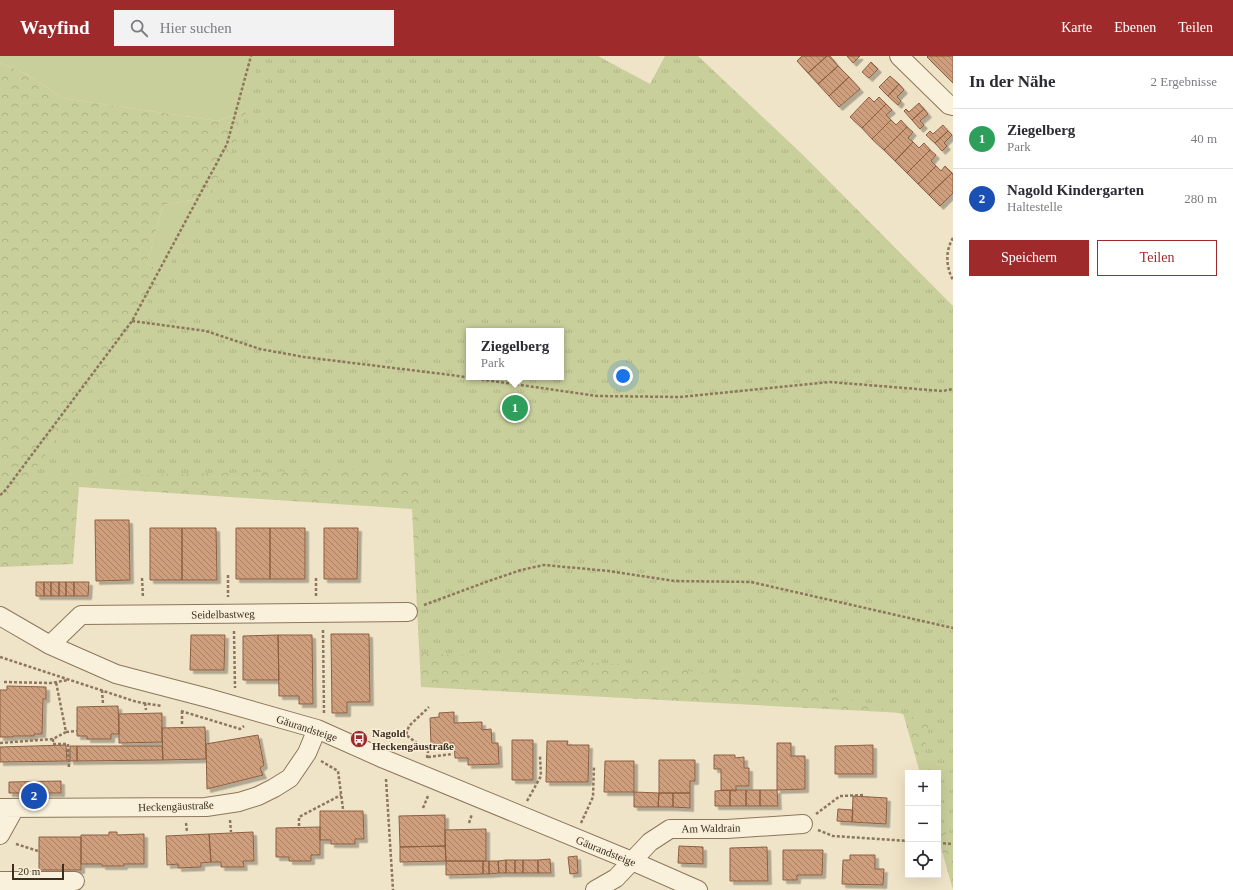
<!DOCTYPE html>
<html lang="de">
<meta charset="utf-8">
<style>
body{margin:0;font-family:"Times New Roman",serif;background:#f2f2f3;color:#2b2b33}
.controls{position:absolute;right:12px;bottom:12px;display:grid;overflow:hidden;border-radius:0px;box-shadow:0 4px 16px #0002}
.controls button{width:36px;height:36px;display:grid;place-items:center;padding:0;border:0;border-bottom:1px solid #e1e1e2;background:#fff;color:#2b2b33;font:20px sans-serif}
.scale{position:absolute;left:12px;bottom:10px;width:52px;box-sizing:border-box;padding-left:4px;border:2px solid #3d2e20;border-top:0;font-size:11px;line-height:14px;white-space:nowrap;color:#3d2e20;-webkit-text-stroke:3px #f7eed8;paint-order:stroke}
.you{position:absolute;left:623px;top:320px;width:14px;height:14px;margin:-10px;border:3px solid #fff;border-radius:50%;background:#1a73e8;box-shadow:0 0 0 6px #1a73e833}
.badge{display:grid;place-items:center;width:26px;height:26px;border-radius:50%;background:#9e2a2b;color:#fff;font-size:13px;font-weight:700}
.pin{position:absolute;translate:-50% -50%;border:2px solid #fff;box-shadow:0 1px 4px #0006}
.popup{position:absolute;left:466px;top:272px;width:98px;height:52px;box-sizing:border-box;display:grid;place-content:center;border-radius:0px;background:#fff;filter:drop-shadow(0 1px 3px #0005);font-size:13px;white-space:nowrap;color:#7c7c81}
.popup b{font-size:15px;color:#2b2b33}
.popup::after{content:'';position:absolute;left:50%;top:100%;margin-left:-8px;border:8px solid transparent;border-top-color:#fff}
.list{margin:0;padding:0;list-style:none}
h2{display:flex;justify-content:space-between;align-items:center;height:52px;margin:0;padding:0 16px;font-size:17px}
h2 small{font-size:13px;font-weight:400;color:#7c7c81}
.list li{display:grid;grid-template-columns:26px 1fr auto;gap:12px;align-items:center;box-sizing:border-box;height:60px;padding:0 16px;border-top:1px solid #e1e1e2}
.list b{display:block;font-size:15px;white-space:nowrap}
.list p{margin:0;font-size:13px;white-space:nowrap;color:#7c7c81}
.list em{font-size:13px;font-style:normal;color:#7c7c81}
.actions{display:flex;gap:8px;padding:12px 16px}
.actions a{flex:1;padding:9px 0;border:1px solid #9e2a2b;border-radius:0px;text-align:center;font-size:14px;color:#9e2a2b}
.actions .main{background:#9e2a2b;color:#fff}
.icon{flex:none;width:22px;height:22px;fill:none;stroke:currentColor;stroke-width:2;stroke-linecap:round;stroke-linejoin:round}
.map{position:relative;flex:none;width:953px;height:834px;overflow:hidden}
header{display:flex;align-items:center;gap:24px;box-sizing:border-box;height:56px;padding:0 20px;background:#9e2a2b;color:#fff}
header strong{font-size:19px}
nav{display:flex;gap:22px;margin-inline-start:auto;font-size:14px}
.search{width:280px;height:36px;background:#f2f2f3;display:flex;align-items:center;gap:10px;box-sizing:border-box;padding:0 14px;border-radius:0px;color:#7c7c81;font-size:15px}
main{display:flex}
aside{flex:1;background:#fff}
.map>svg:first-child{display:block}
.grass{fill:#c9cf9b}
.forest{fill:url(#forest-crowns);fill-rule:evenodd}
.park{fill:url(#park-tufts);fill-rule:evenodd}
.building{fill:url(#building-back-hatch);stroke:#8d5f41;filter:url(#shadow)}
.lines{fill:none;stroke-linecap:round;stroke-linejoin:round}
.minor-casing{stroke:#8d765c;stroke-width:20}
.path{stroke:#8d765c;stroke-width:2.5;stroke-dasharray:3 2;stroke-linecap:butt}
.minor{stroke:#faf1dc;stroke-width:18}
.labels{text-anchor:middle;dominant-baseline:central;stroke-width:3;stroke-linejoin:round;paint-order:stroke}
.street-label{font-size:11px;fill:#3d2e20;stroke:#f7eed8}
.poi-label{font-size:11px;font-weight:bold;fill:#3d2e20;stroke:#f7eed8;text-anchor:start}
</style>
<header>
<strong>Wayfind</strong>
<div class="search"><svg class="icon" aria-label="search" viewBox="0 0 24 24"><circle cx="10" cy="10" r="6"/><path d="M15 15l6 6"/></svg>Hier suchen</div>
<nav><a>Karte</a><a>Ebenen</a><a>Teilen</a></nav>
</header>
<main>
<div class="map">
<svg width="953" height="834" viewBox="0 0 953 834">
<defs>
<pattern id="forest-crowns" width="20" height="18" patternUnits="userSpaceOnUse"><rect width="20" height="18" fill="#c9cf9b"/><path d="M2 6a3 3 0 1 1 6 0M12 15a3 3 0 1 1 6 0" fill="none" stroke="#aeb285"/></pattern>
<pattern id="park-tufts" width="24" height="20" patternUnits="userSpaceOnUse"><rect width="24" height="20" fill="#c9cf9b"/><path d="M3 7l-1-3M5 7V3M7 7l1-3M15 17l-1-3M17 17v-4M19 17l1-3" fill="none" stroke="#aeb285"/></pattern>
<pattern id="building-back-hatch" width="6" height="6" patternUnits="userSpaceOnUse"><rect width="6" height="6" fill="#cf9f7d"/><path d="M-1 5l2 2M0 0l6 6M5-1l2 2" fill="none" stroke="#a98266"/></pattern>
<filter id="shadow"><feDropShadow dx="3.5" dy="3.5" stdDeviation="0" flood-color="#0004"/></filter>
</defs>
<rect width="100%" height="100%" fill="#f0e4c8"/>
<path class="grass" d="M0 0H413L197 231 147 208 163 149 266 131 285 41 218 65 62 42 27 18 0 7Z"/>
<path class="forest" d="M595 0 749 79 953 503V834L938 781V717H920L903 657 421 631 412 453 79 431 73 508 0 511V7L27 18 62 42 218 65 285 41 266 131 163 149 147 208 197 231ZM469 275H561V321H469Z"/>
<path class="park" d="M259 0H598L650 28 665 0H698L803 99 953 250V794L938 758V717H921L920 715 930 666 793 627 633 609 421 597 422 412 29 422 119 292 197 163 242 74ZM469 275H561V321H469Z"/>
<path class="building" d="M802 0H827L808 17 797 5Z
M827 0H830L838 10 818 28 808 17Z
M847 0H860L853 7Z
M928 0H953V27L927 1Z
M871 6 878 13 869 22 862 16Z
M838 10 849 21 829 40 818 28Z
M890 20 899 28 888 40 879 31Z
M849 21 860 33 839 51 829 40Z
M899 28 904 34 897 41 901 45 898 49 888 40Z
M869 41 874 46 879 41 886 48 862 72 850 61Z
M919 47 924 53 912 64 904 55 906 53 909 56Z
M886 48 892 54 886 59 891 64 872 83 862 72Z
M924 53 928 58 920 65 924 69 920 73 912 64Z
M891 64 896 69 901 64 907 71 884 94 872 83Z
M943 69 948 75 935 87 926 79 930 75 933 78Z
M907 71 913 76 908 82 913 86 895 105 884 94Z
M948 75 952 79 944 87 947 90 942 95 935 87Z
M913 86 919 92 924 87 930 94 907 117 895 105Z
M930 94 936 99 931 105 936 110 918 128 907 117Z
M936 110 941 115 945 110 952 117 929 139 918 128Z
M952 117 953 118V137L940 150 929 139Z
M95 464H129L130 524 96 525Z
M150 472H182V524H150Z
M182 472H216L217 524H182Z
M236 472H270V523H236Z
M270 472H305V523H270Z
M324 472H358L357 523H324Z
M36 526H44V540H36Z
M44 526H51V540H44Z
M51 526H59V540H51Z
M59 526H66V540H59Z
M66 526H74V540H66Z
M74 526H89L88 540H74Z
M331 578H369L370 646H347V657H332Z
M191 579H225L224 614H190Z
M278 579 279 624H243V580Z
M278 579H312L313 648H299V640H279Z
M7 630 46 631V643H43L42 678H34V680H13V681H0V634H7Z
M118 650 119 678H111V683H87V680H77V651Z
M454 656V667L482 666V674L491 673 492 687H498L499 708 468 709V702H455L454 687 431 688 430 662 439 661V657Z
M162 657V686L119 687V658Z
M205 671 206 703 163 704 162 672Z
M258 679 264 709 260 712 263 719 207 733 206 688Z
M512 684H533V724H512Z
M547 685H568L567 689H589L588 726H546Z
M777 687H791V700H805V733L777 734Z
M66 689 67 705 0 706V691Z
M873 689V718H835V690Z
M70 690H77V705H70Z
M77 690H162L163 704 77 705Z
M714 699H735V702L744 701V712H749V730H736V735L721 734V713H714Z
M659 704H695V725H690V737H659Z
M605 705H634V736H604Z
M61 725V737H9V726Z
M730 734H746V750H730Z
M730 734V750H715V735Z
M746 734H760V750H746Z
M760 734H777L778 750H760Z
M634 736 659 737 658 751H634Z
M659 737H673V751H658Z
M673 737H690V752L673 751Z
M853 740 887 742 886 768 852 766Z
M838 753 853 754 852 766 837 765Z
M320 755H363L364 783H355V788H331V784H320Z
M445 759V790L400 791 399 760Z
M320 771V799H311V805H289V801H276V772Z
M486 773V805H446L445 774Z
M109 776H117V779L144 778V808H124V810H102V808H81V779H109Z
M253 776 254 805H243L244 811H221V806H211L209 778Z
M209 778 211 806 201 807V811L178 812V808L167 809 166 780Z
M39 781H81V814H39Z
M445 790 446 805 400 806V791Z
M679 790 703 791V808L678 807Z
M767 791 768 825H730V792Z
M783 794H823L822 819H797V824H783Z
M850 799H875V813H884L883 829 842 828 843 804H850Z
M577 800 578 817 570 818 568 801Z
M550 803 551 817H538V804Z
M506 804V817H499L498 805Z
M506 804H515V817H506Z
M515 804H523V817H515Z
M523 804H538V817H523Z
M446 805H483V818L446 819Z
M483 805H489V818H483Z
M489 805H498L499 817 489 818Z"/>
<g class="lines">
<defs>
<path id="minor" d="M899 0 949 49 953 50
M0 560 50 589 116 618 208 642 317 673 384 703 632 805 698 834
M50 589 81 559 408 556
M0 752 206 751 239 746 258 740 274 732 290 722 307 697 317 673
M0 779 15 752
M0 825H75
M595 834 616 822 650 786 670 773H727L803 768"/>
</defs>
<use href="#minor" class="minor-casing"/>
<path class="path" d="M953 182C945 195 946 211 953 224
M132 265 206 275 260 293 304 301 451 319 597 340 680 341 830 326 942 335 953 333
M0 439 4 436 132 265 227 88 251 0
M228 519V541
M142 522 143 542
M316 522V540
M424 549 486 526 521 514 544 509 609 515 674 525 751 526 953 572
M323 574 324 657
M234 575 235 632
M0 601 137 646 162 650
M4 626 51 627 68 624
M102 634 103 648
M145 647 146 654
M181 655 240 673 244 670
M182 655V669
M66 676 77 675
M53 683V688H68L69 713
M0 687 53 683 66 676 56 626
M428 701 453 698
M427 702 428 695 406 679 409 670 429 651
M321 705 338 715 343 753
M386 723 393 834
M527 745 541 720 540 700
M423 752 428 740
M816 758 840 740 865 739
M230 764 231 776
M186 767 187 776
M469 767 472 758
M581 767 593 741 594 710
M299 770V761L341 739
M818 774 833 780 908 785
M938 787 953 788
M16 788 38 795"/>
<use href="#minor" class="minor"/>
</g>
<defs>
<symbol id="bus-disc" viewBox="-11 -11 22 22"><circle r="9.5" fill="#9e2a2b" stroke="#f7eed8"/><path d="M-5-6H5V4H4V6H2V4H-2V6H-4V4H-5ZM-3.5-4V0h7V-4ZM-3.5 1.2v1.5H-2V1.2ZM2 1.2v1.5H3.5V1.2Z" fill="#fff"/></symbol>
</defs>
<g fill-rule="evenodd">
<use href="#bus-disc" x="349" y="673" width="20" height="20"/>
</g>
<g class="labels">
<g class="street-label">
<text transform="translate(223 558) rotate(-1)">Seidelbastweg</text>
<text transform="translate(307 672) rotate(18)">Gäurandsteige</text>
<text transform="translate(176 750) rotate(-2)">Heckengäustraße</text>
<text transform="translate(711 772) rotate(-1)">Am Waldrain</text>
<text transform="translate(606 795) rotate(22)">Gäurandsteige</text>
</g>
<g class="poi-label">
<text x="372" y="677">Nagold<tspan x="372" dy="13">Heckengäustraße</tspan></text>
</g>
</g>
</svg>
<div class="controls">
<button>+</button>
<button>−</button>
<button><svg class="icon" aria-label="locate" viewBox="0 0 24 24"><circle cx="12" cy="12" r="6"/><path d="M12 2v4M12 18v4M2 12h4M18 12h4"/></svg></button>
</div>
<div class="scale">20 m</div>
<div class="you"></div>
<div class="pin badge" style="left:515px;top:352px;background:#2e9e5b">1</div>
<div class="popup"><b>Ziegelberg</b>Park</div>
<div class="pin badge" style="left:34px;top:740px;background:#1a4fb4">2</div>
</div>
<aside>
<h2>In der Nähe<small>2 Ergebnisse</small></h2>
<ul class="list">
<li><span class="badge" style="background:#2e9e5b">1</span><div><b>Ziegelberg</b><p>Park</p></div><em>40 m</em></li>
<li><span class="badge" style="background:#1a4fb4">2</span><div><b>Nagold Kindergarten</b><p>Haltestelle</p></div><em>280 m</em></li>
</ul>
<div class="actions"><a class="main">Speichern</a><a>Teilen</a></div>
</aside>
</main>
